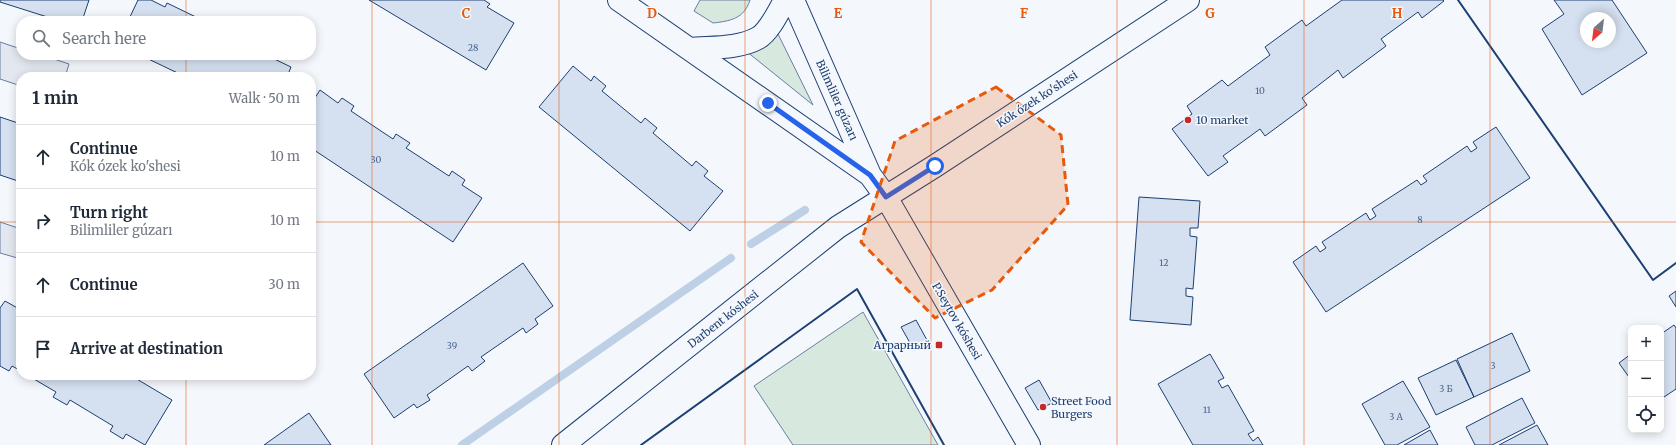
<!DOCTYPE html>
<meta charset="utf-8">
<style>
body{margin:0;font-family:Merriweather,serif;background:#f6f6f7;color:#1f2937}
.controls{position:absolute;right:12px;bottom:12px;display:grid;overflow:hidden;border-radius:8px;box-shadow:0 2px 10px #0003}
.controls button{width:36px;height:36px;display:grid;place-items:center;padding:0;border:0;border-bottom:1px solid #e0e1e3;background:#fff;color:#1f2937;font:20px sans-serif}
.compass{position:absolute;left:1580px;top:12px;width:36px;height:36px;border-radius:50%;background:#fff;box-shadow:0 2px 10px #0003;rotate:208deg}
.stop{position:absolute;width:12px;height:12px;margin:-9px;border:3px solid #2563eb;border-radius:50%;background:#fff}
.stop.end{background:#2563eb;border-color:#fff;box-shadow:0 1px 4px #0008}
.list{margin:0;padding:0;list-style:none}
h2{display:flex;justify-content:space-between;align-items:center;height:52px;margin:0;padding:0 16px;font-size:17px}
h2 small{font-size:13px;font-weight:400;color:#747a83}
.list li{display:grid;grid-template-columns:26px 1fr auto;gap:12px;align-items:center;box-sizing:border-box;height:64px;padding:0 16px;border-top:1px solid #e0e1e3}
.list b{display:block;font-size:15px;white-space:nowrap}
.list p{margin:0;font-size:13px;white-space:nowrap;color:#747a83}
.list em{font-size:13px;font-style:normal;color:#747a83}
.icon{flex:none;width:22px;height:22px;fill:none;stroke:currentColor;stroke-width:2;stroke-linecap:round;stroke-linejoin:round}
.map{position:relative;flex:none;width:1676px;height:445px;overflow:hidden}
.search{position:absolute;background:#fff;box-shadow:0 2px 10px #0003;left:16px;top:16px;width:300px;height:44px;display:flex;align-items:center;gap:10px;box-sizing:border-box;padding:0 14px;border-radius:16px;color:#747a83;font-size:15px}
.panel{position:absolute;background:#fff;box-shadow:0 2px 10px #0003;left:16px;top:72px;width:300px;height:308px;border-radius:16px}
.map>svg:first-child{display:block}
.green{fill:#d7e8df;stroke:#687fa3}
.parking{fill:#e3e8f0;stroke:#687fa3}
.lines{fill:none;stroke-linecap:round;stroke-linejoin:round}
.stream{stroke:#bed0e5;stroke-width:8}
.building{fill:#d5e0f0;stroke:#1d3f73;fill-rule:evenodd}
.street-casing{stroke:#1d3f73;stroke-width:24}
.secondary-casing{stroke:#1d3f73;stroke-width:24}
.street{stroke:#f4f7fb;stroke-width:22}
.secondary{stroke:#f4f7fb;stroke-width:22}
.wall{stroke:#1d3f73;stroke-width:2}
.route{stroke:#2563eb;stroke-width:5}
.marked{fill:#e8590c;fill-opacity:0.2;stroke:#e8590c;stroke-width:3;stroke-dasharray:8 5;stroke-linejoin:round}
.grid{fill:none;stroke:#e8590c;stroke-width:1;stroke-opacity:0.55}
.poi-dot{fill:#c62828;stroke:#f4f7fb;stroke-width:1.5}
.labels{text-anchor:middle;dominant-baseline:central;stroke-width:3;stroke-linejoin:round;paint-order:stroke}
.number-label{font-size:9px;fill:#4b6792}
.street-label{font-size:11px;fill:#1d3f73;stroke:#f4f7fb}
.poi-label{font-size:11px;fill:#1d3f73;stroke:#f4f7fb;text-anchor:start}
.grid-label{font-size:13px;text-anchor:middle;font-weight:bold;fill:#e8590c;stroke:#f4f7fb;stroke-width:3;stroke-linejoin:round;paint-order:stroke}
</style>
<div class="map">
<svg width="1676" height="445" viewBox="0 0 1676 445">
<rect width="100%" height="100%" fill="#f4f7fb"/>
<path class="green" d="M700 0H750C744 19 730 21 713 23L694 11Z
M777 32 813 105 746 51Z
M863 312 938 445H793L754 386Z"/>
<path class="parking" d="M0 42 21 49V55H42L69 64 65 77H21V86L0 79Z
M0 222 21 229V259L0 253Z"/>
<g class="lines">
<path class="stream" d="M751 244 805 210
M462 445 731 258"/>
</g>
<path class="building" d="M0 0H89L82 21H60L0 2Z
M138 0H151L165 7 167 3 200 19 199 21H128Z
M369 0H484L490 4 487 7 514 23 486 70Z
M1342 0H1443L1444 1 1422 18 1418 12 1381 39 1386 46 1343 78 1338 70 1333 74 1302 98 1307 105 1265 136 1260 129 1223 156 1228 162 1208 176 1172 129 1192 114 1187 106 1222 80 1228 86 1270 55 1265 47 1302 20 1306 26Z
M1554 0H1612L1647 53 1582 95 1542 29 1564 14ZM1586 18H1610V42H1586Z
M140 55H266L291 67 287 77H186Z
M573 66 591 81 594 76 606 86 602 91 641 123 645 118 657 128 653 133 692 166 696 161 708 171 704 176 723 191 690 231 539 107Z
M320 90 338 103 342 98 354 106 351 111 393 139 396 134 410 143 406 148 449 176 452 171 465 180 462 185 482 198 453 242 311 148V104Z
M0 117 21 124V182L0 175Z
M1496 127 1530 178 1326 312 1293 262 1316 246 1320 252 1326 248 1322 242 1366 213 1370 220 1376 216 1372 209 1417 180 1421 185 1427 181 1423 176 1467 146 1471 152 1477 148 1473 142Z
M1139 197 1200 201 1198 228H1190V236L1197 237 1193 289 1186 288V296L1193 297 1191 325 1130 320Z
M523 263 553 306 535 319 538 324 526 333 523 328 481 357 485 361 472 371 468 366 427 395 430 400 417 408 414 404 394 418 364 374Z
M1676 291V307L1669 296Z
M5 301 21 310V371L12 366 9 371 0 366V308Z
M916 320 928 342 914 350 901 327Z
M1674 325 1676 328V389L1661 399V334Z
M1512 333 1530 371 1474 397 1457 359Z
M1210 354 1224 378 1218 381 1222 388 1228 385 1254 431 1248 434 1250 437 1253 441 1258 437 1263 445H1193L1158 384Z
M1631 354V380L1619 363Z
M1456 360 1474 397 1436 415 1418 378Z
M27 375H130L172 400 145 445 126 434 123 439 110 431 113 426 70 400 67 405 53 397 56 392Z
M1039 380 1052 403 1038 410 1025 388Z
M1403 381 1430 427 1397 445H1385L1362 404Z
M1522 398 1535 423 1492 445H1475L1466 427Z
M309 413 331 445H264Z
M1537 425 1548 445H1499Z
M1430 430 1438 445H1404Z"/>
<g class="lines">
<defs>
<path id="street" d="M563 445 838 227 935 166 1188 0"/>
<path id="secondary" d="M619 0 870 175
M793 0 870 175 886 197 1029 445
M690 49C712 47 738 49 758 38 769 32 779 11 785 0"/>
</defs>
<use href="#street" class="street-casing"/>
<use href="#secondary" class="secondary-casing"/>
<use href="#street" class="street"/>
<use href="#secondary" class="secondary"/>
<path class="wall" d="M1458 0 1653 280 1676 263
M641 445 857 289 944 445"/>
</g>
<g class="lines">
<path class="route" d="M768 103 870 175 886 197 935 166"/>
</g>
<path class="marked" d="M996 87 1061 135 1068 205 992 290 935 318 861 242 895 141Z"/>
<path class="grid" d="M186 0V21M372 0V445M559 0V445M745 0V445M931 0V445M1117 0V445M1304 0V445M1490 0V445M186 55V77M0 222H21M311 222H1676M186 375V445"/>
<g class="poi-dot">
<circle cx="1188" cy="120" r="4"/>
<rect x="935" y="341" width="8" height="8" rx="2"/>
<circle cx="1043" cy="407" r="4"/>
</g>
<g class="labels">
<g class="number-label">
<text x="473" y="47">28</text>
<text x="1260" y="90">10</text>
<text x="376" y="159">30</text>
<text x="1420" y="219">8</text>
<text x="1164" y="262">12</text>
<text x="452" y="345">39</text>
<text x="1493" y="365">3</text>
<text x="1446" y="388">3 Б</text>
<text x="1207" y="409">11</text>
<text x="1396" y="416">3 А</text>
</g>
<g class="street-label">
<text transform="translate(1037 99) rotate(-33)">Kók ózek ko'shesi</text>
<text transform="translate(837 100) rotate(66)">Bilimliler gúzarı</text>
<text transform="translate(723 319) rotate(-38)">Darbent kóshesi</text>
<text transform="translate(957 321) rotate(60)">P.Seytov kóshesi</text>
</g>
<g class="poi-label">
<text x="1196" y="120">10 market</text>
<text x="931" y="345" text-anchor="end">Аграрный</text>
<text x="1051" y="401">Street Food<tspan x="1051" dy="13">Burgers</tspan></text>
</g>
</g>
<g class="grid-label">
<text x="466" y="18">C</text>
<text x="652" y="18">D</text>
<text x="838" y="18">E</text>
<text x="1024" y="18">F</text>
<text x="1210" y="18">G</text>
<text x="1397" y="18">H</text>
</g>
</svg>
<div class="controls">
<button>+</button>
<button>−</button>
<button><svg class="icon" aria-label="locate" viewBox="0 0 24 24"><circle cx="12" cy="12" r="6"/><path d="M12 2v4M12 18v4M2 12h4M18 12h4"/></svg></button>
</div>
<svg class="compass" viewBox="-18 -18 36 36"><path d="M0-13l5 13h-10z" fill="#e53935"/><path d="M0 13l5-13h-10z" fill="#747a83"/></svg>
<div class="stop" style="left:935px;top:166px"></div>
<div class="stop end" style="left:768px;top:103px"></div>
<div class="search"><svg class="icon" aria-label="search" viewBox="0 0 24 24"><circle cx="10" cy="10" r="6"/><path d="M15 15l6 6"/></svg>Search here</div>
<section class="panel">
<h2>1 min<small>Walk · 50 m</small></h2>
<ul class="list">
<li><svg class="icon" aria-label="ahead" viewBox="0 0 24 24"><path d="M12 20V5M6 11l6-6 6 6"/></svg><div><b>Continue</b><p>Kók ózek ko'shesi</p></div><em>10 m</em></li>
<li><svg class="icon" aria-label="right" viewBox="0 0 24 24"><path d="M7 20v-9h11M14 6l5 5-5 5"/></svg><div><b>Turn right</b><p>Bilimliler gúzarı</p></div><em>10 m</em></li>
<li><svg class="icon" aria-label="ahead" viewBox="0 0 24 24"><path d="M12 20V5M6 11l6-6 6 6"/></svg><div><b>Continue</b></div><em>30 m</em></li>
<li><svg class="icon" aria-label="arrive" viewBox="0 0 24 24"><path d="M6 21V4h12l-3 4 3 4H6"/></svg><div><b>Arrive at destination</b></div></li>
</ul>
</section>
</div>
